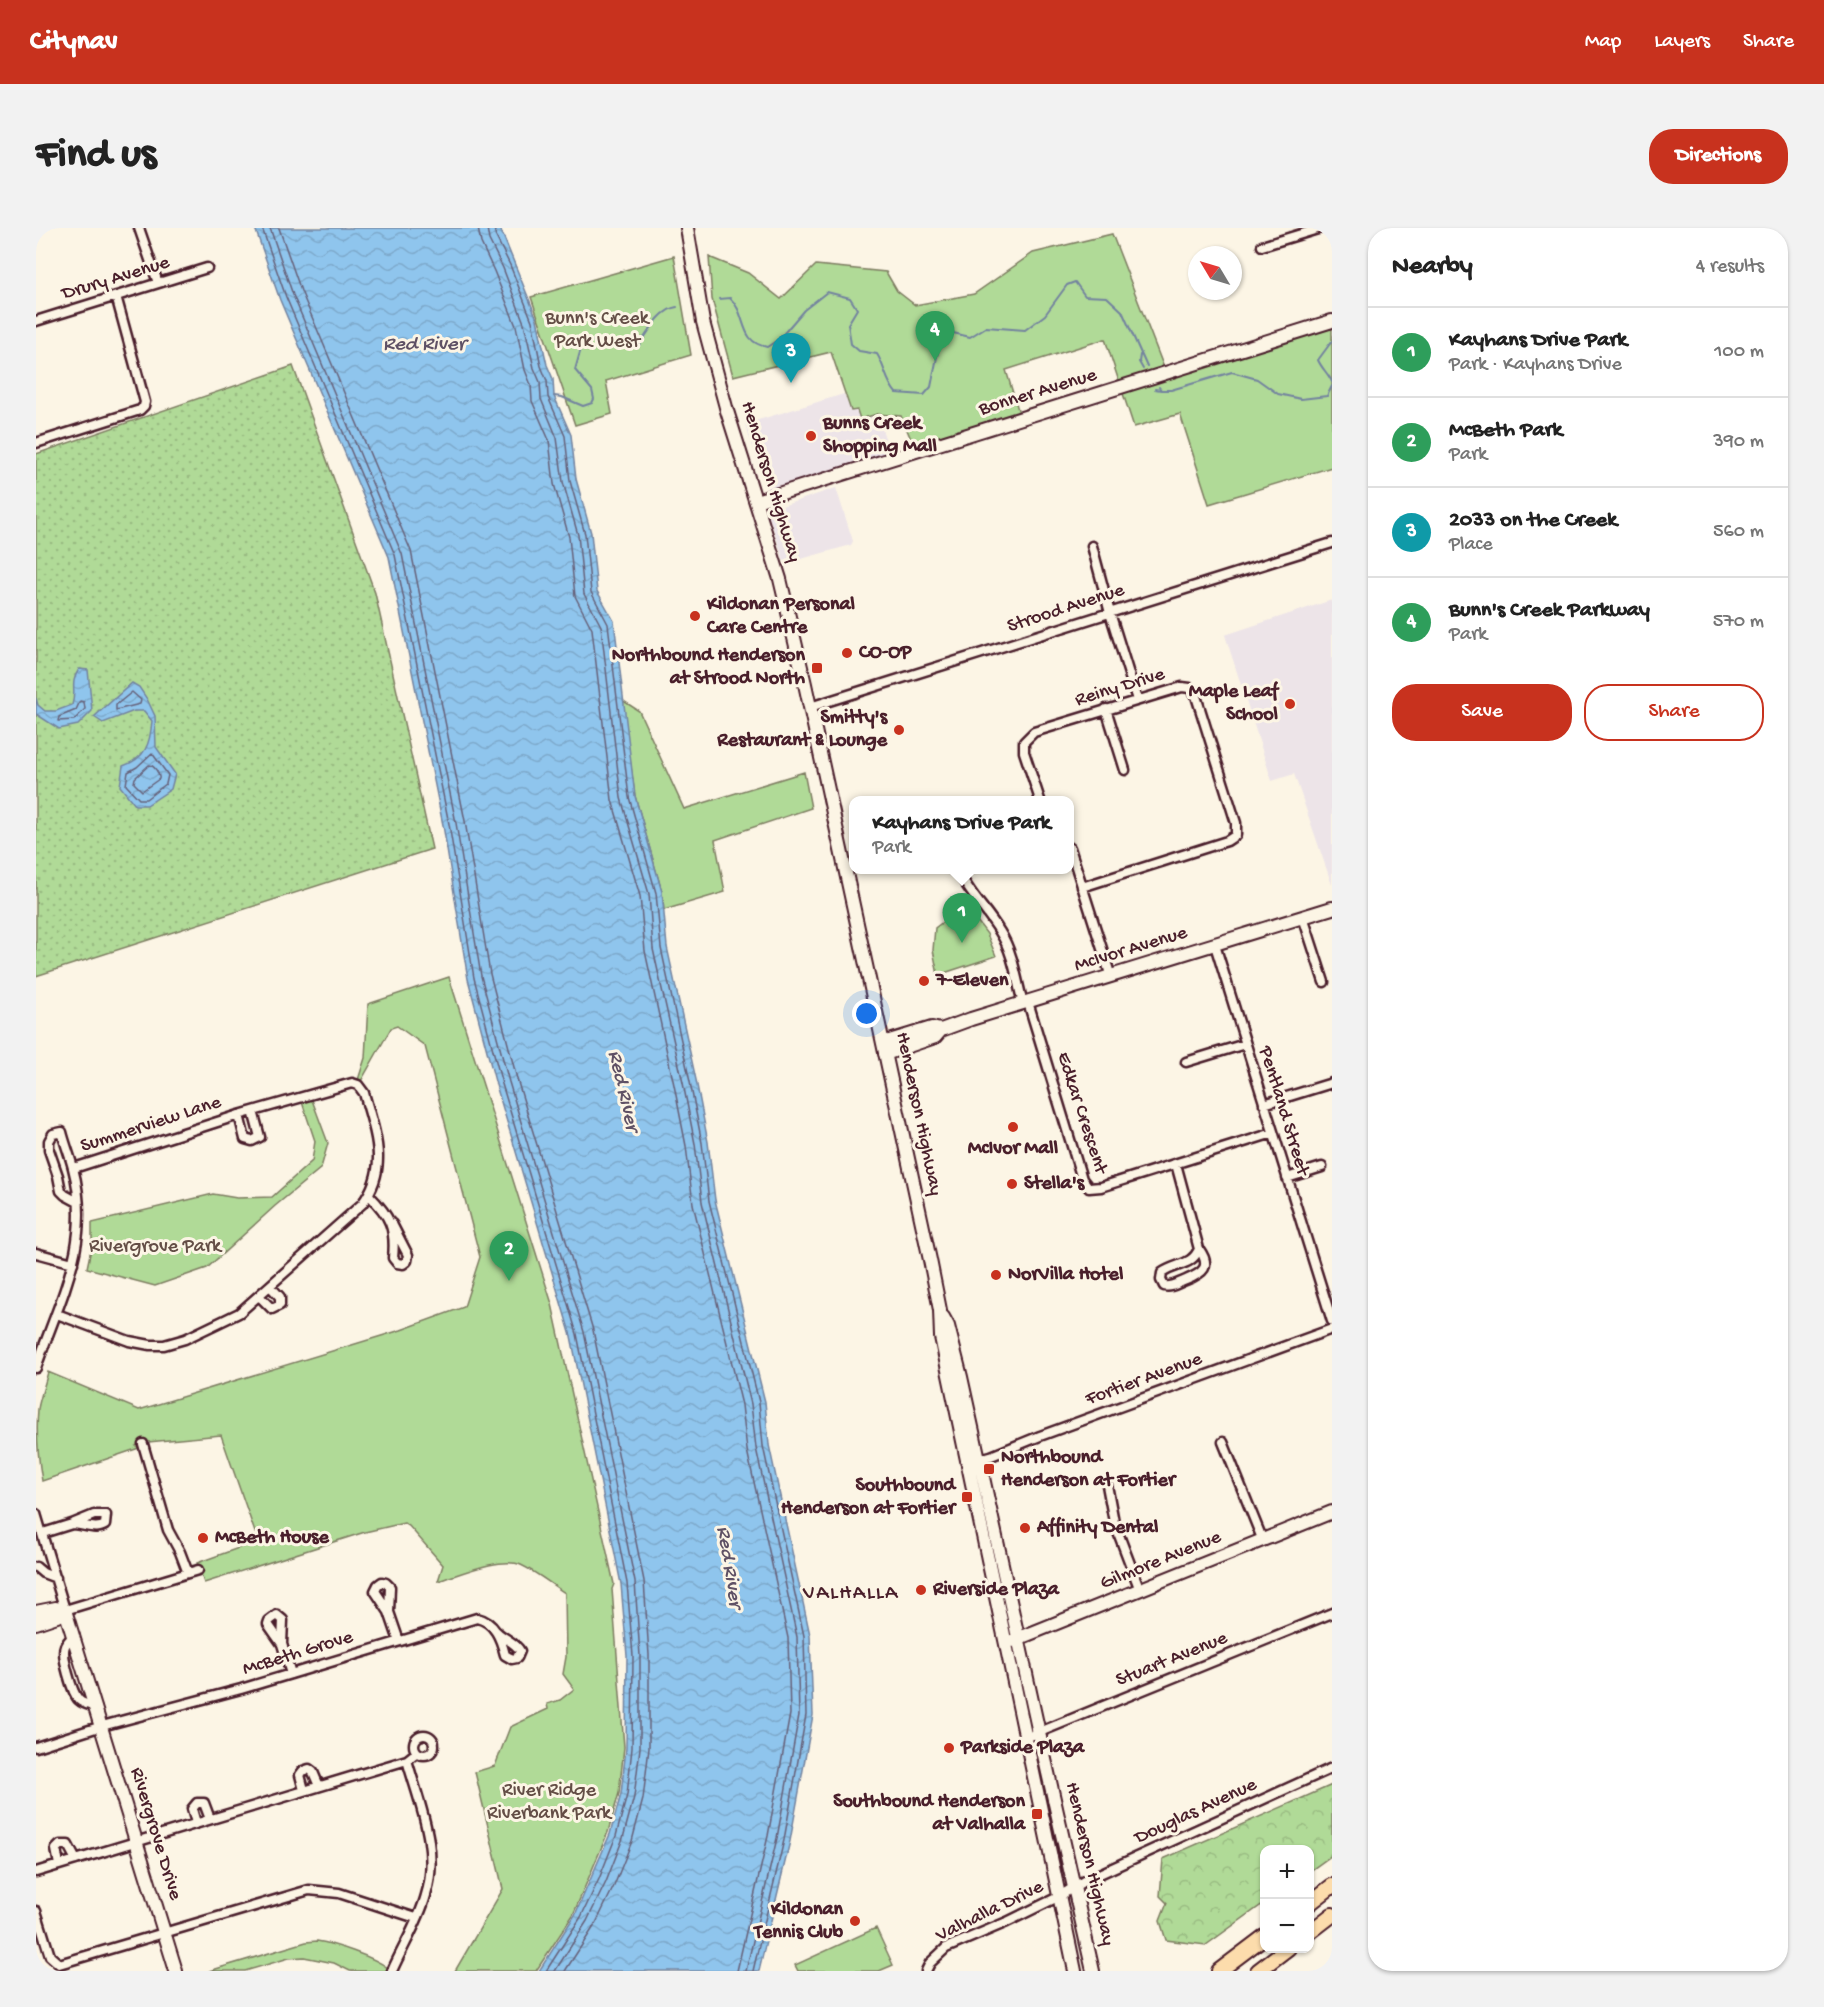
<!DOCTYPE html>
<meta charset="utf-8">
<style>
body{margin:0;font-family:"Gochi Hand",sans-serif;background:#f2f2f2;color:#222}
.controls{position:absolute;right:18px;bottom:18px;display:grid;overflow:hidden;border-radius:12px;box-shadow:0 2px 4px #0004}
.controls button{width:54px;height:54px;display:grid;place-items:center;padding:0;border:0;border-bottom:2px solid #e0e0e0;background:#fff;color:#222;font:30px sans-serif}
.compass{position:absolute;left:1152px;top:18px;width:54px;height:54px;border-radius:50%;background:#fff;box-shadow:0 2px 4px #0004;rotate:308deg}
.you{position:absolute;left:831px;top:786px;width:21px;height:21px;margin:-15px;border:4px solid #fff;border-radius:50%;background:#1a73e8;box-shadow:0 0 0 9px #1a73e833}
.badge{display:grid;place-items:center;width:39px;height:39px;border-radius:50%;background:#c8321e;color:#fff;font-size:20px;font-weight:700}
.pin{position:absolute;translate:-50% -50px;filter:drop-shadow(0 2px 3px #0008)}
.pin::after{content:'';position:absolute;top:32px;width:21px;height:18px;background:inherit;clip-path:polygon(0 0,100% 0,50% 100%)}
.popup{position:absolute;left:813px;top:568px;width:225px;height:78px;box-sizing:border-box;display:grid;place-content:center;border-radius:12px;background:#fff;filter:drop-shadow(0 2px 4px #0005);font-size:20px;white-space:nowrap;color:#767676}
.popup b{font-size:22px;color:#222}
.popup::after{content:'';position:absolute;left:50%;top:100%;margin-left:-12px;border:12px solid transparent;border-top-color:#fff}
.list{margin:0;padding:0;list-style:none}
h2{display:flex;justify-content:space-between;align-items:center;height:78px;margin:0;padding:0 24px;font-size:26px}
h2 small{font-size:20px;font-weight:400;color:#767676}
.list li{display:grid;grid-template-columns:39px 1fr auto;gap:18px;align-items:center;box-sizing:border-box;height:90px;padding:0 24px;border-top:2px solid #e0e0e0}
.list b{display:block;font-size:22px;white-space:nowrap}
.list p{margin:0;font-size:20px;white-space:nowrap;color:#767676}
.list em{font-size:20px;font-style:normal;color:#767676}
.actions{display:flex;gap:12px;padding:18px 24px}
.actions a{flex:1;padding:14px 0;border:2px solid #c8321e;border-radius:24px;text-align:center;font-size:21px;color:#c8321e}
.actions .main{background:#c8321e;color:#fff}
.map{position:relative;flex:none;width:1296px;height:1743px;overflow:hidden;border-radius:24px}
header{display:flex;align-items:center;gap:36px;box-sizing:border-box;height:84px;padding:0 30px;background:#c8321e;color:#fff}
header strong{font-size:28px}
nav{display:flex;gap:33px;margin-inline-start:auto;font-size:21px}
.intro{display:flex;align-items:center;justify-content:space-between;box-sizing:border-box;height:144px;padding:0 36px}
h1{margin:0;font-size:42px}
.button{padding:15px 27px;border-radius:24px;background:#c8321e;color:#fff;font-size:21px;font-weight:700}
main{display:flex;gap:36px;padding:0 36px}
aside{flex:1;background:#fff;border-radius:24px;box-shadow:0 2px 4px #0004}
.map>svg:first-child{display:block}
.built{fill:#ede4e8}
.grass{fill:url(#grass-dots);stroke:#7d7c61;stroke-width:1.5}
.forest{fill:url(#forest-crowns);stroke:#7d7c61;stroke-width:1.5}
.park{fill:#b0da97;stroke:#7d7c61;stroke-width:1.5}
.water{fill:url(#water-waves);stroke:#73839f;stroke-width:1.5}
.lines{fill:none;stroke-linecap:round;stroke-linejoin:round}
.shore{stroke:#666179;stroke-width:1.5}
.stream{stroke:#73839f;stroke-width:2}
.street-casing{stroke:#4a1f2b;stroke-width:13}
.secondary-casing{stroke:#4a1f2b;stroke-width:16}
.primary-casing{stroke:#4a1f2b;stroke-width:18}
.street{stroke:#fcf5e5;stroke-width:8}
.secondary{stroke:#fcf5e5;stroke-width:12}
.primary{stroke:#fcdcac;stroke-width:14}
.poi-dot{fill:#c8321e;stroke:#fcf5e5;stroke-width:2}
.labels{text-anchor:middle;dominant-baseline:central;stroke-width:6;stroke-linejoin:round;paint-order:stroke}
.street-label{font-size:20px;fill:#4a1f2b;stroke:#fcf5e5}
.park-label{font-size:20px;fill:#644e46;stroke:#fcf5e5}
.poi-label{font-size:20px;font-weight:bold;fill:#4a1f2b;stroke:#fcf5e5;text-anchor:start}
.water-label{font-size:21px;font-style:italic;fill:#5f5165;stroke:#fcf5e5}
.neighbourhood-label{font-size:21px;letter-spacing:1.5px;fill:#4a1f2b;stroke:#fcf5e5}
</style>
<header>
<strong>Citynav</strong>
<nav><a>Map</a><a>Layers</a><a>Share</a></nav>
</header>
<div class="intro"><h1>Find us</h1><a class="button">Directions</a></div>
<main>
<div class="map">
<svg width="1296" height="1743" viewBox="0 0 1296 1743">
<defs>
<pattern id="grass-dots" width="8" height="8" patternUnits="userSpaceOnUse" patternTransform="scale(1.5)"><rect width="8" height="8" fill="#b0da97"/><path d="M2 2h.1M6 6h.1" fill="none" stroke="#99bb82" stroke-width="1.8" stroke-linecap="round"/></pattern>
<pattern id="forest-crowns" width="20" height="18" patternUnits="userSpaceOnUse" patternTransform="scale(1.5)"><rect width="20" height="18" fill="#b0da97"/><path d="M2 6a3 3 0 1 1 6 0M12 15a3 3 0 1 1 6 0" fill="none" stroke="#99bb82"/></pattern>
<pattern id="water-waves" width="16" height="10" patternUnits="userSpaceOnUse" patternTransform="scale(1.5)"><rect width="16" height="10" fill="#8fc5ed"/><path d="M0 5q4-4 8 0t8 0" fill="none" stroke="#7da9cb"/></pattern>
</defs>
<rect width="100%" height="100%" fill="#fcf5e5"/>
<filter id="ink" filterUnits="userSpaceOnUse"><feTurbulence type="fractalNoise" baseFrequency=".0167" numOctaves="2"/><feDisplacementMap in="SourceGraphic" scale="12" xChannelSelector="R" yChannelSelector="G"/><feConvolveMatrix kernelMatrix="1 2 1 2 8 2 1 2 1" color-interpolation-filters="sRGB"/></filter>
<g filter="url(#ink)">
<path class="built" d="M808 166 815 183 821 181 841 186 855 228 733 265 709 196Z
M800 260 817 313 815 317 758 333 756 331 748 333 731 283Z
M1296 372V657L1258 546 1236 553 1189 407Z"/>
<path class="grass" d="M257 138 339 365 396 621 0 748V226Z"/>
<path class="forest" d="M1296 1557V1627L1274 1643V1622H1228V1675L1170 1717 1130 1712 1124 1693 1131 1675 1124 1668 1127 1631Z"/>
<path class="park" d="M1076 6 1132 150 1296 100V239L1173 276 1144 186 1098 199 1069 111 970 142 983 185 878 218 865 188 841 186 824 191 821 182 815 183 795 124 697 148 676 71 673 29 712 45 745 71 780 37 850 44 861 63 879 77 938 66 997 25Z
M638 28 655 127 570 153 576 186 539 197 495 69Z
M586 472 603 483 648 581 768 544 775 580 679 612 689 664 628 682 626 664 599 568Z
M929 677 951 706 960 728 902 747 897 722 899 700Z
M413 749 516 1076 578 1356 576 1361 588 1519 583 1565 572 1604 537 1687 500 1743H419L467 1661 439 1544 459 1538 474 1499 512 1481 511 1476 524 1472 538 1461 527 1446 530 1429 529 1365C515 1356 500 1344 485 1337 466 1328 422 1347 402 1353L407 1337 373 1298 368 1295 329 1304 168 1355 161 1335 222 1313 185 1207 112 1214 100 1218 103 1220 6 1253C2 1229 0 1205 2 1181 4 1169 9 1156 12 1144L103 1182 365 1102 428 1079 444 1029 389 818 361 798 355 800 325 853 322 852 329 830 332 776Z
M276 872 292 915 285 940 239 978 171 1040 119 1058 51 1040 56 1016V995L177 966 201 970 236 969 276 933 279 913 266 874Z
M840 1700 857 1737 843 1743H762L759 1737Z
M281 1713C299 1716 338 1729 352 1740L350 1743H314L298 1735 268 1729 253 1730 209 1743H173L270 1714Z"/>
<path class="water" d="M219 0H464L501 91 511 137 517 151 518 168 535 207 540 251 555 305 561 363 578 393 599 568 626 664 631 719 660 852 672 914 679 972 729 1174 733 1217 774 1407 777 1487 754 1613 723 1743H503L539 1687 574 1606 585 1566 590 1520 591 1428 585 1356 535 1108 460 857 432 751 407 597 353 329 244 72Z
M43 441 52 442 56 483 42 497 23 501 0 486V470L2 477 9 483H20L36 477C41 461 33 457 43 441Z
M96 455 103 459 111 471 119 488 120 519 139 546 135 561 111 577H99L84 558 87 538C110 530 114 516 116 493L108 483H98L67 495 58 489Z"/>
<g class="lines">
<path class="shore" d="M226 0 250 69 359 327 413 596 438 750 466 856 541 1106 591 1355 597 1428 596 1520 591 1567 580 1608 563 1651 545 1689 510 1743
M234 0 257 67 366 326 420 595 445 748 473 854 548 1104 599 1354 604 1428V1520L598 1569 587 1610 570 1654 551 1693 519 1743
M243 0 265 63 375 323 429 593 454 746 481 851 557 1102 608 1353 613 1427V1520L607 1571 596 1613 578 1658 559 1697 529 1743
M442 0 445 15 458 43 480 98 489 142 495 157 496 173 513 212 518 256 533 309 539 368 556 401 576 572 604 668 609 723 638 857 650 918 657 976 706 1177 711 1222 752 1410 754 1486 732 1608 701 1743
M451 0 453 12 467 40 488 95 498 140 504 154 505 171 521 210 527 254 542 307 548 366 565 398 585 570 613 666 617 721 647 855 659 916 666 974 715 1176 720 1220 761 1409 763 1487 741 1610 710 1743
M458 0 460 9 474 37 496 93 505 138 511 153 512 169 529 208 534 253 549 306 555 364 572 396 593 569 620 665 625 720 654 854 666 915 673 973 723 1174 727 1218 768 1408 770 1487 748 1612 717 1743
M96 464 105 472 104 476 80 482V477Z
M44 473 48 474 49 481 38 492 22 493 23 489 40 482Z
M116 525 132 547 130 556 110 571H103L90 557 92 544 101 539Z
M113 537C118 537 124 546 123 551L106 563 98 555 99 550Z"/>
<path class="stream" d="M683 71 694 70C712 87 702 114 731 119L743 111 768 82 791 64 814 70 821 81 812 96 815 116 823 123 841 126C849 139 850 154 860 165L888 167 895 159 904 114 913 104 934 109 950 99 989 102 1009 87 1031 57 1039 54 1049 68 1071 69 1086 83 1111 139
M1296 113 1282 132C1286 141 1292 145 1296 154
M1104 127 1103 134 1107 141
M1123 159 1125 162H1135L1196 144 1221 151 1242 166 1265 171 1291 168 1296 158
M1119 161 1125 162
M518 168 526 169 547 178 556 175 558 171 556 162 539 142 546 117C562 106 586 121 604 116 613 103 625 81 641 79"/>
<defs>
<path id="street" d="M103 0 122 55
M1226 18 1285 0
M0 93 171 40
M0 215 104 182 108 178 109 174 80 68
M1056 318 1074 385 1101 472
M774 479 1296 315
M1070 481 1089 542
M1004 572 988 524V514L998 504 1146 459 1154 460 1160 468 1200 595V607L1191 613 1046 659
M1034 620 1075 749
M922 642C932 665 951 682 964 704 977 724 981 753 987 776
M1267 689 1288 754
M1179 717 1296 1093
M992 774 1046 951 1053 960 1065 959 1237 905
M1150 834 1209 816
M1228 876 1296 855
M203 887 209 911 216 913 224 909 217 883
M1140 936 1163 1021C1176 1039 1167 1045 1150 1052 1142 1055 1136 1060 1128 1058L1125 1052 1126 1045C1140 1035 1156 1038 1163 1021
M1251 950 1286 939
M333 967C354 988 360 1000 357 1030L361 1035 367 1036 371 1033 372 1027 356 996
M0 1025 37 1035
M223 1068 236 1081 244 1077V1069L234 1058
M21 1086 93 1113 114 1117H128L149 1111 203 1085 326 976C354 939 339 905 328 865L322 857 316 855 203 887 38 940
M0 1140C23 1072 57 1015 37 940 34 928 29 916 26 904L17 906 13 913V922L22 948 25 963 29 967 42 974
M1187 1214 1227 1313
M107 1216 132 1302 144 1324 152 1345
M939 1232 955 1228 1004 1208 1296 1101
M1071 1257 1078 1294 1104 1362
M0 1286 29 1382 162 1342
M7 1305 36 1296 58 1287H70L69 1297C60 1303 47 1296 36 1296
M0 1339 7 1345 20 1350
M353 1384 339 1363 342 1357 346 1354 350 1355 354 1359 353 1384 363 1413
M38 1407C35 1410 31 1414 29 1418 25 1427 36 1465 43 1472 47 1476 54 1477 60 1479
M246 1416 247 1392 241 1387 233 1393 232 1396 246 1416 255 1446
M378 1517a10 10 0 1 1 20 0a10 10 0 1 1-20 0Z
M989 1510 1296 1385
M0 1519 66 1498 205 1461 441 1390C459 1394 465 1411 469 1427L476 1431 481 1430 484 1423C480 1415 468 1411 461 1404
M268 1562 264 1547 267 1543 273 1541 277 1544 283 1558
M160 1595 156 1581 161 1575H168L174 1591
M23 1637 20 1621 24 1617H32L40 1632
M0 1644 371 1532 381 1524
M0 1683 14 1728 23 1736 273 1662 303 1665 380 1690
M356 1743C367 1718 383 1693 390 1667 404 1622 383 1575 371 1532
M890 1743 894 1735 910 1720 971 1694 1022 1669 1048 1653 1296 1540"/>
<path id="secondary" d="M651 0 667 94 691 183 744 351 769 456 894 1032 904 1082 905 1109 1039 1743
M720 273 1296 93
M847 815 896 800 905 802
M849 826 899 809 905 802 935 791 1296 680
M907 1089 912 1098 925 1149 1003 1505 1057 1743
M29 1382 140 1743
M0 1384 20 1380 29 1382
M0 1395 24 1387 29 1382
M976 1413 1296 1284"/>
<path id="primary" d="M1274 1675 1296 1658
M1274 1704 1296 1687
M1183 1743 1228 1709
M1222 1743 1252 1720"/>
</defs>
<use href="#street" class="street-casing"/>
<use href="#secondary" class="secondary-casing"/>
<use href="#primary" class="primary-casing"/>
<use href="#street" class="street"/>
<use href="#secondary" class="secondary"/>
<use href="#primary" class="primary"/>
</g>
</g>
<g class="poi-dot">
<circle cx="775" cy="208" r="6"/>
<circle cx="659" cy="388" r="6"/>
<circle cx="811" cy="425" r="6"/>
<rect x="775" y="434" width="12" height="12" rx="3"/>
<circle cx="1254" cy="476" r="6"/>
<circle cx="863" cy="502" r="6"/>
<circle cx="888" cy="753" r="6"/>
<circle cx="977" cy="899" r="6"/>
<circle cx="976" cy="956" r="6"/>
<circle cx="960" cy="1047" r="6"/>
<rect x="947" y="1235" width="12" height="12" rx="3"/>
<rect x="925" y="1263" width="12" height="12" rx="3"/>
<circle cx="989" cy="1300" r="6"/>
<circle cx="167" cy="1310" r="6"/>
<circle cx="885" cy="1362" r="6"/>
<circle cx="913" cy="1520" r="6"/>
<rect x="995" y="1580" width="12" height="12" rx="3"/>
<circle cx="819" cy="1693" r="6"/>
</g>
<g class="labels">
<g class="street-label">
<text transform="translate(80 51) rotate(-17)">Drury Avenue</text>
<text transform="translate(1002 165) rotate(-17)">Bonner Avenue</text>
<text transform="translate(734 254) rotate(73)">Henderson Highway</text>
<text transform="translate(1030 381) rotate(-18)">Strood Avenue</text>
<text transform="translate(1084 460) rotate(-17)">Reiny Drive</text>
<text transform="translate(1095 722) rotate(-17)">McIvor Avenue</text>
<text transform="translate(1247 883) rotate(73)">Pentland Street</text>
<text transform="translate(1045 885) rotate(72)">Edkar Crescent</text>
<text transform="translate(882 886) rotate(78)">Henderson Highway</text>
<text transform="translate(115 897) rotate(-18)">Summerview Lane</text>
<text transform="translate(1108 1152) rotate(-20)">Fortier Avenue</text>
<text transform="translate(1125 1333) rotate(-22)">Gilmore Avenue</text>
<text transform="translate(262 1426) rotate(-17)">McBeth Grove</text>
<text transform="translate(1136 1432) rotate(-22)">Stuart Avenue</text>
<text transform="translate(1160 1584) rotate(-25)">Douglas Avenue</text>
<text transform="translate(119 1606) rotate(73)">Rivergrove Drive</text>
<text transform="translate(1053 1636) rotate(77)">Henderson Highway</text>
<text transform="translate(954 1684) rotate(-26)">Valhalla Drive</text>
</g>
<g class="park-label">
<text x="561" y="91">Bunn's Creek<tspan x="561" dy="23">Park West</tspan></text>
<text x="119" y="1019">Rivergrove Park</text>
<text x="513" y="1563">River Ridge<tspan x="513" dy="23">Riverbank Park</tspan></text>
</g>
<g class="poi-label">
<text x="787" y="196">Bunns Creek<tspan x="787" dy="23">Shopping Mall</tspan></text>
<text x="671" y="377">Kildonan Personal<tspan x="671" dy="23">Care Centre</tspan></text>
<text x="823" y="425">CO-OP</text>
<text x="769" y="428" text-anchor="end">Northbound Henderson<tspan x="769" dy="23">at Strood North</tspan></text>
<text x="1242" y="464" text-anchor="end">Maple Leaf<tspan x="1242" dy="23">School</tspan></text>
<text x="851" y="490" text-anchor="end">Smitty's<tspan x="851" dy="23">Restaurant &amp; Lounge</tspan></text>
<text x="900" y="753">7-Eleven</text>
<text x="977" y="921" text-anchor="middle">McIvor Mall</text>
<text x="988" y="956">Stella's</text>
<text x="972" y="1047">NorVilla Hotel</text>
<text x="965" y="1230">Northbound<tspan x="965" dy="23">Henderson at Fortier</tspan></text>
<text x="919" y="1258" text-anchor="end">Southbound<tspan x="919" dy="23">Henderson at Fortier</tspan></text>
<text x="1001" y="1300">Affinity Dental</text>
<text x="179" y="1310">McBeth House</text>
<text x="897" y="1362">Riverside Plaza</text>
<text x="925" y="1520">Parkside Plaza</text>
<text x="989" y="1574" text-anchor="end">Southbound Henderson<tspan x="989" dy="23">at Valhalla</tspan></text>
<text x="807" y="1682" text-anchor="end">Kildonan<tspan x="807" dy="23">Tennis Club</tspan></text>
</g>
<g class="water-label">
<text x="388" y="117">Red River</text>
<text transform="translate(586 863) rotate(77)">Red River</text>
<text transform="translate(692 1339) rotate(81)">Red River</text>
</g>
<g class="neighbourhood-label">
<text x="815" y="1366">VALHALLA</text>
</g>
</g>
</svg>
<div class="controls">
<button>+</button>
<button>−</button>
</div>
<svg class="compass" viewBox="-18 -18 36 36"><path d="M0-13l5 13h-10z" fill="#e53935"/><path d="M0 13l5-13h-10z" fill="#767676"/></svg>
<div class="you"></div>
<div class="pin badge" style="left:926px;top:715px;background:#2e9e5b">1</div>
<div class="popup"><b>Kayhans Drive Park</b>Park</div>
<div class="pin badge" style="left:473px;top:1053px;background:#2e9e5b">2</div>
<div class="pin badge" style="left:755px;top:155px;background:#0f9aa8">3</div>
<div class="pin badge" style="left:899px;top:133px;background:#2e9e5b">4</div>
</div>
<aside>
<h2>Nearby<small>4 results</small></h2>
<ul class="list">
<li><span class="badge" style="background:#2e9e5b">1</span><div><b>Kayhans Drive Park</b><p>Park · Kayhans Drive</p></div><em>100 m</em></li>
<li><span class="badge" style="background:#2e9e5b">2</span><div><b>McBeth Park</b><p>Park</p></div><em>390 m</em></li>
<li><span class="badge" style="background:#0f9aa8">3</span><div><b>2033 on the Creek</b><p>Place</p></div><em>560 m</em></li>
<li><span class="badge" style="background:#2e9e5b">4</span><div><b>Bunn's Creek Parkway</b><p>Park</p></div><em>570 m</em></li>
</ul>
<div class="actions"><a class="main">Save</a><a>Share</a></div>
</aside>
</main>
